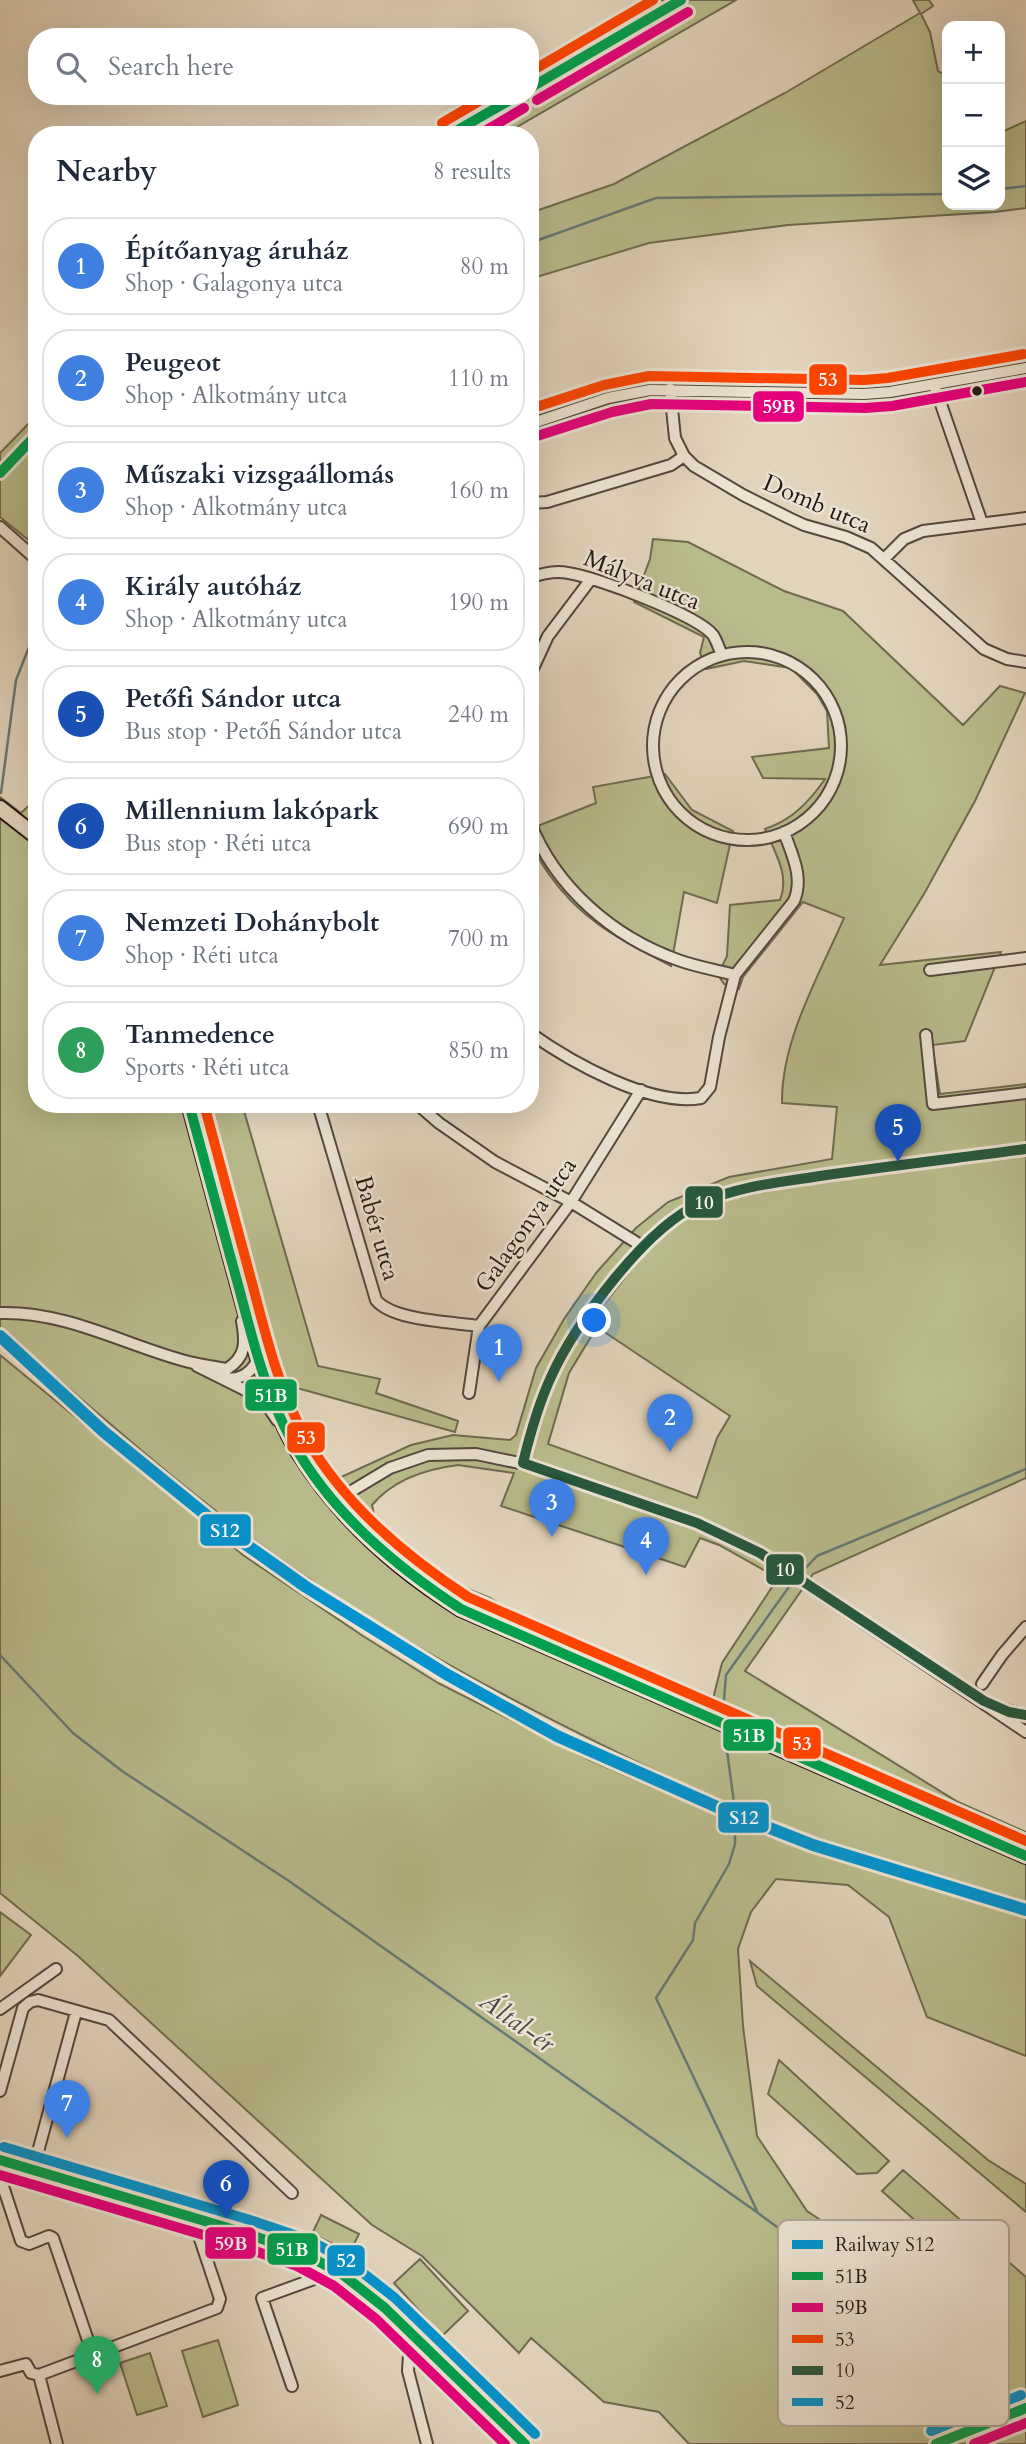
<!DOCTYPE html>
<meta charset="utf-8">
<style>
body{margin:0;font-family:Cardo,serif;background:#f6f6f7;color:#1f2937}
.controls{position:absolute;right:21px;top:21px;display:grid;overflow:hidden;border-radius:14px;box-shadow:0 7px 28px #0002}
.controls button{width:63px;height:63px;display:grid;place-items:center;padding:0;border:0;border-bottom:2px solid #e0e1e3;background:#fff;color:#1f2937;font:35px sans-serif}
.you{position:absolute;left:595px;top:1321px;width:24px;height:24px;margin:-18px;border:5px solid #fff;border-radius:50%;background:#1a73e8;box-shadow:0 0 0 10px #1a73e833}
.badge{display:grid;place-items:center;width:46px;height:46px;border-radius:50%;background:#b45309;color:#fff;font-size:23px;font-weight:700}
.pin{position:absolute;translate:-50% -58px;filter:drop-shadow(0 2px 4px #0008)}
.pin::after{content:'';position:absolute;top:37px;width:24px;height:21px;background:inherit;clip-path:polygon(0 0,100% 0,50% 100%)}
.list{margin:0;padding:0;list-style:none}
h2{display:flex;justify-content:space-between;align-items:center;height:91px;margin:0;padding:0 28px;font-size:30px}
h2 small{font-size:23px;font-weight:400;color:#747a83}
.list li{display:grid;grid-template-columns:46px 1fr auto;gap:21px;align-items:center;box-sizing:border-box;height:98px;margin:0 14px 14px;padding:0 14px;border:2px solid #e0e1e3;border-radius:28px}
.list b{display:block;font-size:26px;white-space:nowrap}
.list p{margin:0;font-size:23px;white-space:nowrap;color:#747a83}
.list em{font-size:23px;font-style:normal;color:#747a83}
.icon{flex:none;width:38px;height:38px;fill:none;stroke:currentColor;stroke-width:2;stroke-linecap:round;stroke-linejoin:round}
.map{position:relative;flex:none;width:1026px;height:2444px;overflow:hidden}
.search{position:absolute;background:#fff;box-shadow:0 7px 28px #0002;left:28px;top:28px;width:511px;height:77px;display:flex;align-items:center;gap:18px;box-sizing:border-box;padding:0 24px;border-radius:28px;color:#747a83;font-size:26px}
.panel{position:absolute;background:#fff;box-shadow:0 7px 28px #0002;left:28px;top:126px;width:511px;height:987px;border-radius:28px}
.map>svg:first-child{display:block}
.green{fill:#b9bb8c;stroke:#6f6a50;stroke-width:2;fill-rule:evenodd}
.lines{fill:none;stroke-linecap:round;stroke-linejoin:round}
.stream{stroke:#687874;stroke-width:2.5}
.minor-casing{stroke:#54483d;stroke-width:14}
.major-casing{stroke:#251a13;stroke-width:18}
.minor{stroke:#ece3d3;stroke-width:10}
.major{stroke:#e2d4bc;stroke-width:14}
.bus-1-casing{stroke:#ece3d3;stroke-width:16}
.bus-2-casing{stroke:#ece3d3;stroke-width:16}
.bus-3-casing{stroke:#ece3d3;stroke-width:16}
.bus-4-casing{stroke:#ece3d3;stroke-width:16}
.bus-5-casing{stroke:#ece3d3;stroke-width:16}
.bus-1{stroke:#029f4e;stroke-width:10}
.bus-2{stroke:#e5007d;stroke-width:10}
.bus-3{stroke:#f40;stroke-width:10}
.bus-4{stroke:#26583d;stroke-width:10}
.bus-5{stroke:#0593cd;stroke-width:10}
.rail-1-casing{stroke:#ece3d3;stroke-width:18}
.rail-1{stroke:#0493ce;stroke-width:12}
.bus-dot{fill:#251a13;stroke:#ece3d3;stroke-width:2.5}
.labels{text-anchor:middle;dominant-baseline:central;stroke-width:5;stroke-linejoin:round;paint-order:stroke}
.street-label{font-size:24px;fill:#251a13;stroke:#ece3d3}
.water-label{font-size:26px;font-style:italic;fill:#474944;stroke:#ece3d3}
.key{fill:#ece3d3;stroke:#b0a799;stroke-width:2}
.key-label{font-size:19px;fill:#251a13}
.line-badge{stroke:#ece3d3;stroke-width:2.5}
.badge-label{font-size:19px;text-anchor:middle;font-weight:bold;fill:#fff}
</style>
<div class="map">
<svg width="1026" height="2444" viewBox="0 0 1026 2444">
<rect width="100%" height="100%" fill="#e2d4bc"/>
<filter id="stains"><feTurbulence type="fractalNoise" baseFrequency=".00286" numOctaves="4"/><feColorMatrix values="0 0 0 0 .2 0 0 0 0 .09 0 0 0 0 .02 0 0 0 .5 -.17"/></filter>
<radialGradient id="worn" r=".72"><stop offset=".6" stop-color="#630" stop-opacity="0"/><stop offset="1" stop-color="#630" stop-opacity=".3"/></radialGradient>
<path class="green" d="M657 0H736L503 135H426L492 96H530V74Z
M913 0H929L933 6 921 14 930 32 938 71 947 76V205H1000V133L1026 121V208L995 212 788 225 649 243 530 279V213L614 184 785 93 920 13Z
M37 415V547L0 517V453Z
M653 539 688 542 784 591 843 611 963 725 1000 686 1025 693 975 801 924 894 880 965 1001 952 965 1041 932 1045 940 1094 1026 1084V1478L813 1574 745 1671 958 1802 1026 1832V1902L848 1850 741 1810 740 1825 785 1842 1026 1914V2056L927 2017 889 1917 848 1885 776 1879 751 1912 738 1949 743 2026 757 2136 807 2211 855 2243 861 2235 972 2315 974 2322 977 2324 1003 2299 882 2191 903 2170 1026 2277V2444H689L659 2412 604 2402 531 2338 519 2353 422 2256 372 2225 78 1956 0 1893V1355L243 1555 363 1636 438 1683 590 1760 724 1818 728 1805C579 1736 432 1663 296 1570 191 1498 96 1411 0 1329V797L21 813 37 798V1104H242L318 1366 380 1379 376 1393 458 1421 455 1432 290 1386 310 1437 337 1479 411 1445 453 1435 510 1440 516 1435 536 1368 564 1319 596 1273 636 1228 668 1202 729 1177 832 1159 837 1107 782 1103C781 1041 819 975 844 918L803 902 743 977 739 989 724 984 718 975 727 956 730 905 780 900C790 875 775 853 765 829 792 820 809 802 825 779L763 778 752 757 829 748 827 711 817 694 791 668 744 661 706 669 700 653 704 637 634 602 650 559ZM597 1327 730 1416 717 1438 697 1498 548 1444 569 1373ZM458 1465 514 1473 501 1506 685 1567 700 1538 719 1545 778 1578 722 1663 711 1707 551 1635 490 1598 421 1570 377 1529 372 1505C393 1480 426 1469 458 1465Z
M665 774 692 810 733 831 717 903 684 892 671 966C621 940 581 921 548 873 539 859 530 846 530 829L596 803 593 787Z
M0 1912 31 1935 0 1976Z
M750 1961 988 2160 1026 2184V2212L757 1986Z
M779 2060 889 2161 877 2173 857 2174 768 2094Z
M321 2215 359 2234 350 2252 312 2234Z
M420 2259 468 2311 442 2336 394 2283Z
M218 2340 238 2405 203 2417 182 2351Z
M150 2353 167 2406 137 2415 120 2363Z"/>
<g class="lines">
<path class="stream" d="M1000 189 1026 186
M530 243 656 198 947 194
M1 793 16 680 37 627
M800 1574 817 1556 1026 1469
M0 1655 73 1733 122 1771 289 1881 758 2213 934 2342 1024 2404
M723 1712 726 1675 791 1584
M725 1736 735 1810V1844L729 1864 695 1923 693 1940 656 1998 758 2213"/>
<defs>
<path id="minor" d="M530 88 681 0
M449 135 517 96
M934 384 982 523
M670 389 675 438 684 456 694 466 743 495 789 518 804 525 846 537 871 548 984 649 1007 659 1026 662
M530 424 608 398 650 390 864 394 890 392 1026 368
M0 473 37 434
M530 503 547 502 671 465 684 456
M0 527 37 560
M885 558 904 539 923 531 1026 518
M530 577C543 574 555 570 568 573 596 577 697 615 713 635 717 641 719 649 722 655
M653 746a94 94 0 1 1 188 0a94 94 0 1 1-188 0Z
M530 675 548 636 591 579
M530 822C555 887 613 937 678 960 697 967 717 970 735 975
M930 970 1026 958
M530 1033C571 1062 650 1107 701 1098L710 1087 719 1037 735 975 794 901C804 877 792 855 784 832
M926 1035 933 1104 1026 1093
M318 1104 376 1300C393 1321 453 1322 479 1326
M417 1104 439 1123 495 1162 571 1202 642 1246
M0 1313C68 1311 126 1346 189 1362 202 1365 215 1367 227 1369 246 1357 246 1343 242 1321
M197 1366 263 1399 277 1420
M225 1378C240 1381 253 1372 258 1358
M469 1393 479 1326 571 1202 641 1090
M523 1463C538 1395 558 1351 602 1297 627 1265 651 1231 687 1210 724 1189 768 1185 810 1178 882 1167 954 1159 1026 1149
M335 1501 390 1468 428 1455 476 1454 534 1466 697 1523 760 1553 1026 1732
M982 1684 1002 1655 1026 1627
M999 1708 1026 1715
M0 2009 56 1969
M0 2091 23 2008 30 2002 38 2000 109 2020 292 2193
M0 2160 245 2233 303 2253 342 2274 385 2308 525 2444
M33 2170 76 2012
M0 2177 21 2241 29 2244 49 2236 53 2238 93 2355
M426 2349 416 2348 409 2355 408 2371 427 2444
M0 2371 26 2364 31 2373 39 2375 57 2444
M39 2375 217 2308 220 2299 200 2239 203 2220
M292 2386 262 2298 336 2271
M936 2444 1026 2408
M985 2444 995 2421"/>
<path id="major" d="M0 808 37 837
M189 1104 258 1358C270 1390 281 1425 299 1453 339 1517 397 1569 461 1609L1026 1856"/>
</defs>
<use href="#minor" class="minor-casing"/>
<use href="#major" class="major-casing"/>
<use href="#minor" class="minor"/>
<use href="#major" class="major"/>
<defs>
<path id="bus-1" d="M530 88 681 0
M449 135 517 96
M0 473 37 434
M189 1104C206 1166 222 1227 239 1288 253 1341 266 1395 293 1443 332 1513 395 1566 461 1609L1026 1856
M0 2160 245 2233 303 2253 342 2274 385 2308 525 2444
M936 2444 1026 2408"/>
<path id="bus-2" d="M537 100 688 12
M478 135 524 108
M534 437 612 412 651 404 865 408 892 406 1026 382
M0 2175 241 2246 297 2266 334 2286 376 2319 505 2444
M974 2444 1026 2423"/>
<path id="bus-3" d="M530 72 653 0
M442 123 488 96
M530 409 604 385 649 376 864 380 888 378 1024 354
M204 1104C220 1164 236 1224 252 1283 266 1336 279 1391 306 1438 345 1505 404 1555 468 1597L1026 1841"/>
<path id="bus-4" d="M523 1463C530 1434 538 1405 551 1377 575 1323 646 1227 701 1203 738 1186 781 1182 820 1176 889 1166 958 1158 1026 1149
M523 1463 697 1523 760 1553 984 1701 1009 1712 1026 1715"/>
<path id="bus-5" d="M4 2147 250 2220 309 2240 349 2262 395 2298 535 2434
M931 2431 1021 2395"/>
</defs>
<use href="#bus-1" class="bus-1-casing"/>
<use href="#bus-2" class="bus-2-casing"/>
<use href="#bus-3" class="bus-3-casing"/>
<use href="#bus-4" class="bus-4-casing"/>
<use href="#bus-5" class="bus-5-casing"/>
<use href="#bus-1" class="bus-1"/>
<use href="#bus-2" class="bus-2"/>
<use href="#bus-3" class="bus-3"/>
<use href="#bus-4" class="bus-4"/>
<use href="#bus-5" class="bus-5"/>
<defs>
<path id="rail-1" d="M0 1336 104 1432 217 1524 306 1587 446 1674 557 1736 724 1810 813 1845 1026 1910"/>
</defs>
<use href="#rail-1" class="rail-1-casing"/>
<use href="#rail-1" class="rail-1"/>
</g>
<circle class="bus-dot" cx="977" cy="391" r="6"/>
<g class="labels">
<g class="street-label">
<text transform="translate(817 504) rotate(23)">Domb utca</text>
<text transform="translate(642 580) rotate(22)">Mályva utca</text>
<text transform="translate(526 1225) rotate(-55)">Galagonya utca</text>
<text transform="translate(377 1228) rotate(74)">Babér utca</text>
</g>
<g class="water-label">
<text transform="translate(517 2022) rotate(35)">Által-ér</text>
</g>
</g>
<rect x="778" y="2220" width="231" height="206" rx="10" class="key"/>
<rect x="792" y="2240" width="31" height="9" fill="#0493ce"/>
<rect x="792" y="2272" width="31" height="8" fill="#029f4e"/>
<rect x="792" y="2303" width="31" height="9" fill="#e5007d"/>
<rect x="792" y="2335" width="31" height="8" fill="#f40"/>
<rect x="792" y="2366" width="31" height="9" fill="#26583d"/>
<rect x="792" y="2398" width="31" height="8" fill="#0593cd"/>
<g class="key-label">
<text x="835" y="2251">Railway S12</text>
<text x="835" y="2283">51B</text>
<text x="835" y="2314">59B</text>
<text x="835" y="2346">53</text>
<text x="835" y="2377">10</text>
<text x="835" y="2409">52</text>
</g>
<g class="line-badge">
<rect x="808" y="363" width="40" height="33" rx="7" fill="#f40"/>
<rect x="752" y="390" width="53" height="33" rx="7" fill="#e5007d"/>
<rect x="684" y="1185" width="40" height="34" rx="7" fill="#26583d"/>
<rect x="244" y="1378" width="54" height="34" rx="7" fill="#029f4e"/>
<rect x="286" y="1421" width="40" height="33" rx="7" fill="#f40"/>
<rect x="199" y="1513" width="53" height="34" rx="7" fill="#0493ce"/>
<rect x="765" y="1553" width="40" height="33" rx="7" fill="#26583d"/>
<rect x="722" y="1718" width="53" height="34" rx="7" fill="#029f4e"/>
<rect x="782" y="1726" width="40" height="34" rx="7" fill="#f40"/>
<rect x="717" y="1801" width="53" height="33" rx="7" fill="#0493ce"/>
<rect x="204" y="2226" width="53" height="34" rx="7" fill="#e5007d"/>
<rect x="266" y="2232" width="53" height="34" rx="7" fill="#029f4e"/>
<rect x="326" y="2244" width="40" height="33" rx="7" fill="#0593cd"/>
</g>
<g class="badge-label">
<text x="828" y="386">53</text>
<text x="779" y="413">59B</text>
<text x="704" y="1209">10</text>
<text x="271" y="1402">51B</text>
<text x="306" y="1444">53</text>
<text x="225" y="1537">S12</text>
<text x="785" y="1576">10</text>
<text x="749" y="1742">51B</text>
<text x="802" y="1750">53</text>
<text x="744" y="1824">S12</text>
<text x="231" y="2250">59B</text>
<text x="292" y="2256">51B</text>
<text x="346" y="2267">52</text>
</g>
<rect width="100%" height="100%" filter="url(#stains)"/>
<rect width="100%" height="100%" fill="url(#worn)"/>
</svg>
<div class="controls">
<button>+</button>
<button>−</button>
<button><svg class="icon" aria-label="layers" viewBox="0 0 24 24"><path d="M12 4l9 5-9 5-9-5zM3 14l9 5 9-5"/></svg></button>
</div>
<div class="you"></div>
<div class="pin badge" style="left:499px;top:1382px;background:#3f7fe0">1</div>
<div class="pin badge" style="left:670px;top:1452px;background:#3f7fe0">2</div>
<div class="pin badge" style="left:552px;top:1537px;background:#3f7fe0">3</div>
<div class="pin badge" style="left:646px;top:1575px;background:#3f7fe0">4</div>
<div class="pin badge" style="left:898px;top:1162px;background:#1a4fb4">5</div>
<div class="pin badge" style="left:226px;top:2218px;background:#1a4fb4">6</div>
<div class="pin badge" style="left:67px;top:2138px;background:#3f7fe0">7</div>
<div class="pin badge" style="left:97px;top:2394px;background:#2e9e5b">8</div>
<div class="search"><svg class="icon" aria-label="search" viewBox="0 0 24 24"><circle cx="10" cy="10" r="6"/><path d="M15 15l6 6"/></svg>Search here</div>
<section class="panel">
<h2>Nearby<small>8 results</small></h2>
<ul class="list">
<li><span class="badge" style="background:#3f7fe0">1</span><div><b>Építőanyag áruház</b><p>Shop · Galagonya utca</p></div><em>80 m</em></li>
<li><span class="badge" style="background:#3f7fe0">2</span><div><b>Peugeot</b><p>Shop · Alkotmány utca</p></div><em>110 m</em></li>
<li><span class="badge" style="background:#3f7fe0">3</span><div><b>Műszaki vizsgaállomás</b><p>Shop · Alkotmány utca</p></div><em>160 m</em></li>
<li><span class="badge" style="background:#3f7fe0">4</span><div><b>Király autóház</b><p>Shop · Alkotmány utca</p></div><em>190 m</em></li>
<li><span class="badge" style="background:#1a4fb4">5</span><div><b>Petőfi Sándor utca</b><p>Bus stop · Petőfi Sándor utca</p></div><em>240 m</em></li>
<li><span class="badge" style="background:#1a4fb4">6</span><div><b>Millennium lakópark</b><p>Bus stop · Réti utca</p></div><em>690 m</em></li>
<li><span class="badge" style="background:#3f7fe0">7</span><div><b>Nemzeti Dohánybolt</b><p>Shop · Réti utca</p></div><em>700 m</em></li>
<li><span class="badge" style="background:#2e9e5b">8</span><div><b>Tanmedence</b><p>Sports · Réti utca</p></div><em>850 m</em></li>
</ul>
</section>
</div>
